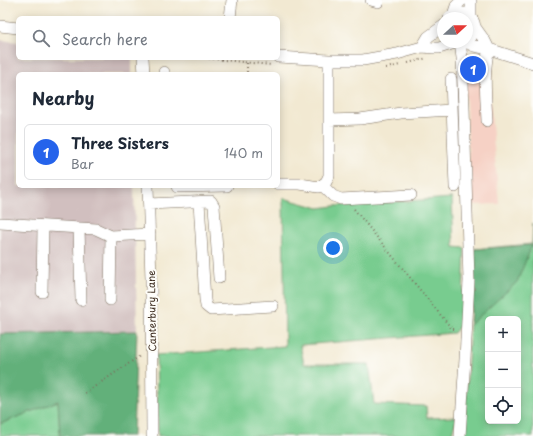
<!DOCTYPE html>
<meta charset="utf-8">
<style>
body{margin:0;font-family:"Playpen Sans",sans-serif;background:#f2f2f3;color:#1f2937}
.controls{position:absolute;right:12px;bottom:12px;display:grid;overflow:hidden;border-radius:6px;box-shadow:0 2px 10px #0003}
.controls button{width:36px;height:36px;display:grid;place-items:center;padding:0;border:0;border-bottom:1px solid #e0e1e3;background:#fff;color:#1f2937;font:20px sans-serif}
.compass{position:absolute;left:437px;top:12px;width:36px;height:36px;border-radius:50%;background:#fff;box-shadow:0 2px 10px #0003;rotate:69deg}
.you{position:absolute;left:333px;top:248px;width:14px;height:14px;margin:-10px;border:3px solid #fff;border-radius:50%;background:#1a73e8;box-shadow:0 0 0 6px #1a73e833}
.badge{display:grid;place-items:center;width:26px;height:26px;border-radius:50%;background:#2563eb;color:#fff;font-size:13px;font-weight:700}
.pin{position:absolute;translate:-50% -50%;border:2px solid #fff;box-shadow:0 1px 4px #0006}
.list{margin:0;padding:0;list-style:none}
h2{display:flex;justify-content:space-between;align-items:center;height:52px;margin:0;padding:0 16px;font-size:17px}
h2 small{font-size:13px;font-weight:400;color:#747a83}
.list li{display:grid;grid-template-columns:26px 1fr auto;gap:12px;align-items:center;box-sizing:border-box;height:56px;margin:0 8px 8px;padding:0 8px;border:1px solid #e0e1e3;border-radius:6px}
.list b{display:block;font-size:15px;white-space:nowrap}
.list p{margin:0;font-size:13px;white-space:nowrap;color:#747a83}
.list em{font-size:13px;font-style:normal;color:#747a83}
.icon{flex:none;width:22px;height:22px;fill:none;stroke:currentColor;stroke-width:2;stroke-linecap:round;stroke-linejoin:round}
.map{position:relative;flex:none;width:533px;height:436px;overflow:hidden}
.search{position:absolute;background:#fff;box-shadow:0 2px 10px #0003;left:16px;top:16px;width:264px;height:44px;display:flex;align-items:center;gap:10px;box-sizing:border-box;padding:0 14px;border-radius:6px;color:#747a83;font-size:15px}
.panel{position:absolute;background:#fff;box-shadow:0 2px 10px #0003;left:16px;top:72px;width:264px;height:116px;border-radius:6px}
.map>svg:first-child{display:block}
.built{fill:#f6d1c5}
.industrial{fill:#d1bfbf}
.green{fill:#78cc8f;stroke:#5a7b56;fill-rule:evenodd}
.forest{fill:#62b07a;stroke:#4e6d4c}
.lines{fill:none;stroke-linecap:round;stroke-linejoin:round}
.minor-casing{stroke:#7b6d5d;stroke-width:12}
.path{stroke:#7b6d5d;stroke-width:2;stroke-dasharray:1 3;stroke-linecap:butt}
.minor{stroke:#fff;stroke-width:11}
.labels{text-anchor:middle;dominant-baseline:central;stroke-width:4;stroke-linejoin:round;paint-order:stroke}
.street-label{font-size:10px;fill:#3b2a1e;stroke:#fdfcf7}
</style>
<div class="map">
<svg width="533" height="436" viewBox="0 0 533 436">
<rect width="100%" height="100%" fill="#fdfcf7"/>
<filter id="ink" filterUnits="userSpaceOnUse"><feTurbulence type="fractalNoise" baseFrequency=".025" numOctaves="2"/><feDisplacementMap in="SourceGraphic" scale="8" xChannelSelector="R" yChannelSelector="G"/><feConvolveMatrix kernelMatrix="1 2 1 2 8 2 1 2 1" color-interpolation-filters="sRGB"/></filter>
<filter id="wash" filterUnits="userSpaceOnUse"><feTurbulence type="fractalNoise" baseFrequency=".012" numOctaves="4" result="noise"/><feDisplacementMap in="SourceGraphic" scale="16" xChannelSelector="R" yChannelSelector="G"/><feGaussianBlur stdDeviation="0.9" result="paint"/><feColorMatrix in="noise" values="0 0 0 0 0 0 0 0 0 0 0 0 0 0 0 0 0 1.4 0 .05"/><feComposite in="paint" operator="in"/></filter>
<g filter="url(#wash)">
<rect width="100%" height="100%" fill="#f2e9d2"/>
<path class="built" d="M482 61 492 64 490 101 499 204 471 205 464 62Z"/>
<path class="industrial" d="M0 40 18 42V58H132V74H18V186H134L137 331 0 334Z"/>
<path class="green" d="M283 198 319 208 334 206 452 198 454 247 465 248 462 323 454 333 300 345 304 364H369L374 404 426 406 427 418 457 417 451 436H158L156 355 285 346Z
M533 223V436H464L474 249 532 244ZM488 319H518V421H488Z
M58 400 60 436H0V424Z"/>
<path class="forest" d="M532 245 517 282 470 325 474 249Z
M137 331 133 436H60L58 401 0 424V334Z"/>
</g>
<g filter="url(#ink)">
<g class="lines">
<defs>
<path id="minor" d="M371 0 378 2
M453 15 456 6 462 0
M471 17V0
M230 18 232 0
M449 18C466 2 486 27 467 40
M0 26 18 28
M475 27 485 41 489 49
M466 42 474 46 489 49 533 63
M422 47 428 37 443 26
M278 57 329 60H363L397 54 422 47 434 48H439L458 42
M143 58 144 74
M164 74V72
M451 79 455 187
M329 120 360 119 401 113 452 110
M487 121C486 98 483 71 489 49
M278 184H300L319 187 326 182 329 176V60
M322 185 333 196 341 199 411 195
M148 186 151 279 152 436
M177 187 227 186
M199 202 205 300 206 306 211 310 273 306
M149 204 211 201 214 206 219 278
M0 223 96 229 111 236 150 234
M79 228 81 300
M42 292 43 226
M110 300 111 236
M460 436 465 359 469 281 464 108 462 58 460 42"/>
</defs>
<use href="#minor" class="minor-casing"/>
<path class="path" d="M205 58 271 65
M247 63V74
M408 63 427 58
M386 68 400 65
M354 209 452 329H457
M85 393 140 356"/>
<use href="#minor" class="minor"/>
</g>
</g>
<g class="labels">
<g class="street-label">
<text transform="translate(151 311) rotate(-91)">Canterbury Lane</text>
</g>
</g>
</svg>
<div class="controls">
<button>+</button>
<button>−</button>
<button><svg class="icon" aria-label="locate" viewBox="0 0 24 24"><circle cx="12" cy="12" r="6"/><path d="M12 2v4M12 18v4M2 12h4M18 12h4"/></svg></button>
</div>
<svg class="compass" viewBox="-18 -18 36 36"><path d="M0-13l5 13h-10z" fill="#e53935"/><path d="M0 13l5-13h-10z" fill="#747a83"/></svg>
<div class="you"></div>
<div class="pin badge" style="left:473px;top:69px">1</div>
<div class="search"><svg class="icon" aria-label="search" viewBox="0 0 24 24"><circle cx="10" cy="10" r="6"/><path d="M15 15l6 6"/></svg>Search here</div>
<section class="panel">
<h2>Nearby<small></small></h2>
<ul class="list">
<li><span class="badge">1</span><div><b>Three Sisters</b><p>Bar</p></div><em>140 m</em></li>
</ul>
</section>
</div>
